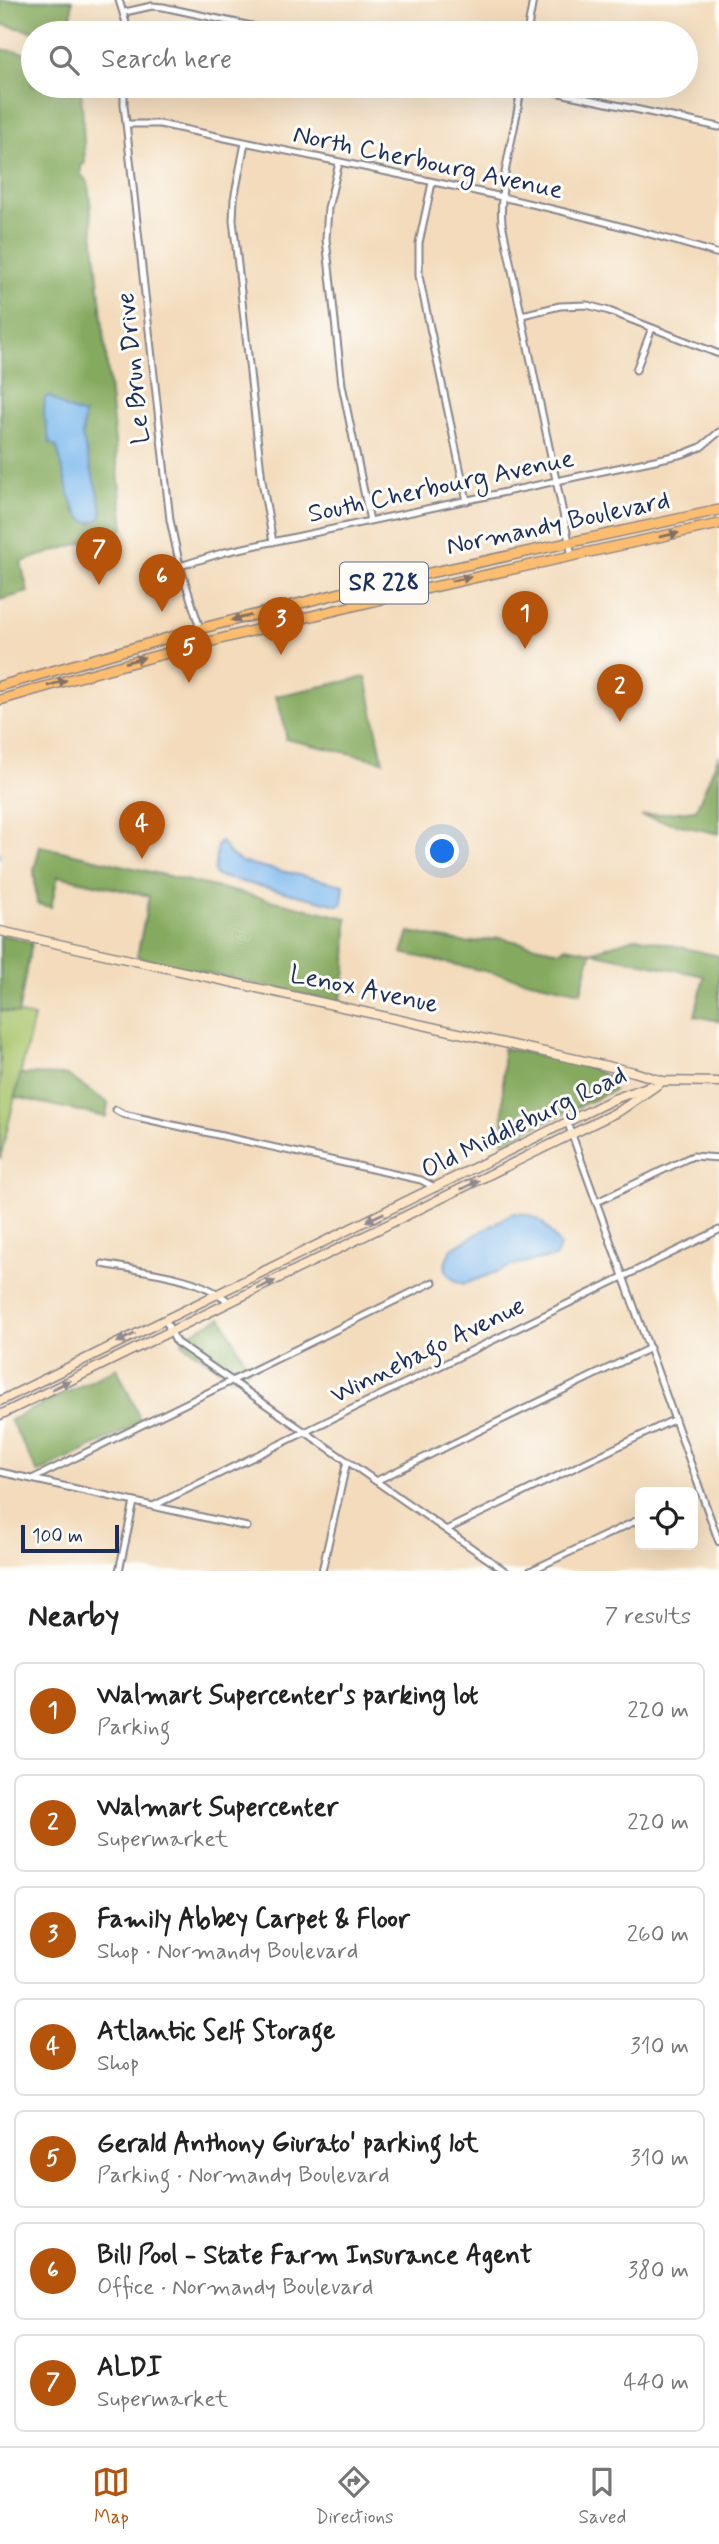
<!DOCTYPE html>
<meta charset="utf-8">
<style>
body{margin:0;font-family:Mynerve,sans-serif;background:#f6f6f6;color:#222}
.controls{position:absolute;right:21px;bottom:21px;display:grid;overflow:hidden;border-radius:10px;box-shadow:0 7px 28px #0002}
.controls button{width:63px;height:63px;display:grid;place-items:center;padding:0;border:0;border-bottom:2px solid #e0e0e0;background:#fff;color:#222;font:35px sans-serif}
.scale{position:absolute;left:21px;bottom:18px;width:98px;box-sizing:border-box;padding-left:7px;border:4px solid #1b2f5e;border-top:0;font-size:19px;line-height:24px;white-space:nowrap;color:#1b2f5e;-webkit-text-stroke:5px #fdfcf7;paint-order:stroke}
.you{position:absolute;left:443px;top:852px;width:24px;height:24px;margin:-18px;border:5px solid #fff;border-radius:50%;background:#1a73e8;box-shadow:0 0 0 10px #1a73e833}
.badge{display:grid;place-items:center;width:46px;height:46px;border-radius:50%;background:#b45309;color:#fff;font-size:23px;font-weight:700}
.pin{position:absolute;translate:-50% -58px;filter:drop-shadow(0 2px 4px #0008)}
.pin::after{content:'';position:absolute;top:37px;width:24px;height:21px;background:inherit;clip-path:polygon(0 0,100% 0,50% 100%)}
.list{margin:0;padding:0;list-style:none}
h2{display:flex;justify-content:space-between;align-items:center;height:91px;margin:0;padding:0 28px;font-size:30px}
h2 small{font-size:23px;font-weight:400;color:#767676}
.list li{display:grid;grid-template-columns:46px 1fr auto;gap:21px;align-items:center;box-sizing:border-box;height:98px;margin:0 14px 14px;padding:0 14px;border:2px solid #e0e0e0;border-radius:10px}
.list b{display:block;font-size:26px;white-space:nowrap}
.list p{margin:0;font-size:23px;white-space:nowrap;color:#767676}
.list em{font-size:23px;font-style:normal;color:#767676}
.icon{flex:none;width:38px;height:38px;fill:none;stroke:currentColor;stroke-width:2;stroke-linecap:round;stroke-linejoin:round}
.map{position:relative;flex:none;width:719px;height:1571px;overflow:hidden}
.search{position:absolute;background:#fff;box-shadow:0 7px 28px #0002;left:21px;right:21px;top:21px;height:77px;display:flex;align-items:center;gap:18px;box-sizing:border-box;padding:0 24px;border-radius:38px;color:#767676;font-size:26px}
.sheet{height:875px;background:#fff}
nav{display:flex;justify-content:space-around;align-items:center;box-sizing:border-box;height:98px;border-top:2px solid #e0e0e0;background:#fff;font-size:19px;color:#767676}
nav a{display:grid;justify-items:center;gap:4px}
nav .on{color:#b45309}
.map>svg:first-child{display:block}
.green{fill:#a7c46b;stroke:#617a64;stroke-width:2}
.forest{fill:#85aa5f;stroke:#506c5e;stroke-width:2;fill-rule:evenodd}
.water{fill:#7db9ef;stroke:#4c74a6;stroke-width:2}
.lines{fill:none;stroke-linecap:round;stroke-linejoin:round}
.stream{stroke:#7db9ef;stroke-width:2}
.street-casing{stroke:#87858c;stroke-width:9}
.secondary-casing{stroke:#87858c;stroke-width:11}
.primary-casing{stroke:#87858c;stroke-width:12}
.street{stroke:#fff;stroke-width:5}
.secondary{stroke:#fee5c5;stroke-width:8}
.primary{stroke:#fcbd6e;stroke-width:9}
.oneway{fill:#806f65}
.oneway2{fill:#8c8a92}
.labels{text-anchor:middle;dominant-baseline:central;stroke-width:6;stroke-linejoin:round;paint-order:stroke}
.shield{fill:#fdfcf7;stroke:#5f6c8c;stroke-width:2}
.shield-label{font-size:24px;font-weight:bold;fill:#1b2f5e}
.street-label{font-size:26px;fill:#1b2f5e;stroke:#fdfcf7}
</style>
<div class="map">
<svg width="719" height="1571" viewBox="0 0 719 1571">
<rect width="100%" height="100%" fill="#fdfcf7"/>
<filter id="ink" filterUnits="userSpaceOnUse"><feTurbulence type="fractalNoise" baseFrequency=".0143" numOctaves="2"/><feDisplacementMap in="SourceGraphic" scale="14" xChannelSelector="R" yChannelSelector="G"/><feConvolveMatrix kernelMatrix="1 2 1 2 8 2 1 2 1" color-interpolation-filters="sRGB"/></filter>
<filter id="wash" filterUnits="userSpaceOnUse"><feTurbulence type="fractalNoise" baseFrequency=".00686" numOctaves="4" result="noise"/><feDisplacementMap in="SourceGraphic" scale="28" xChannelSelector="R" yChannelSelector="G"/><feGaussianBlur stdDeviation="1.57" result="paint"/><feColorMatrix in="noise" values="0 0 0 0 0 0 0 0 0 0 0 0 0 0 0 0 0 1.4 0 .05"/><feComposite in="paint" operator="in"/></filter>
<g filter="url(#wash)">
<rect width="100%" height="100%" fill="#f3dbbb"/>
<path class="green" d="M0 1010 34 1017 0 1159Z"/>
<path class="forest" d="M0 0H72L71 33H39L0 24Z
M0 49 33 54V86H81L85 163 81 166V175L88 182 124 529 21 562 28 592 0 600ZM84 415 82 436 102 510 92 523 84 520 75 512 57 447Z
M366 677 383 761 285 739 286 732 276 696Z
M719 755V834L641 816 696 810Z
M40 846 347 918 346 970 340 1003 137 957 149 896 58 876 51 907 37 904 34 871Z
M409 932 467 943 500 938 559 951 566 947 591 952 637 937 719 956V1021L695 1016 704 976 591 952 581 992 402 953Z
M0 934 32 942 18 1014 0 1010Z
M503 1048 582 1064 607 1076 614 1090 503 1142Z
M20 1074 67 1075 108 1103 106 1117 15 1097Z
M221 1317 250 1370 236 1378H231L182 1343V1338Z
M117 1368 142 1423 38 1473 10 1420Z"/>
<path class="water" d="M49 396 66 408 84 415 82 436 102 510 100 519C95 521 90 524 84 520 70 512 62 464 57 447L50 443 44 415 45 398Z
M221 841 229 853 241 862 344 885 342 904 338 905 217 876 214 873 217 846Z
M513 1213C540 1213 546 1225 560 1246L556 1257 517 1264 465 1284C444 1279 440 1264 453 1248Z"/>
<g class="lines">
<path class="stream" d="M0 852V857"/>
</g>
</g>
<g filter="url(#ink)">
<g class="lines">
<defs>
<path id="street" d="M119 0 129 33
M125 12 152 6 163 7 284 33
M527 33 533 0
M124 86V105L170 520 180 566 204 641
M521 86C517 130 498 179 502 223L572 556
M527 86 719 127
M126 124H160C346 165 536 198 719 254
M245 143 234 199 233 220 262 481 273 542
M339 163 328 208 326 239 342 385 370 521
M432 183 419 243V276L467 501
M522 315 560 306 587 305 609 311 719 354
M636 370 652 328
M180 566 225 552 683 454 701 447 719 432
M116 1110 123 1114 421 1180 436 1188
M567 1121 719 1542
M597 1202 686 1159 693 1156 719 1158
M103 1264C143 1272 198 1275 229 1302
M165 1319 176 1342 505 1571
M0 1472 247 1527
M32 1479 433 1282
M376 1481 650 1348
M153 1506 719 1230
M446 1530 675 1419
M119 1571 134 1502
M322 1571 347 1461
M530 1571 640 1519"/>
<path id="secondary" d="M0 931 634 1072 663 1081 719 1082
M0 1401 614 1099 650 1086
M0 1415 621 1110 663 1081"/>
<path id="primary" d="M0 686 199 629 356 589 719 510
M0 700C238 629 476 576 719 524"/>
</defs>
<use href="#street" class="street-casing"/>
<use href="#secondary" class="secondary-casing"/>
<use href="#primary" class="primary-casing"/>
<use href="#street" class="street"/>
<use href="#secondary" class="secondary"/>
<use href="#primary" class="primary"/>
</g>
<defs><path id="oneway-solid" d="M-6-.8H1V-3.2L6.5 0L1 3.2V.8H-6Z" transform="scale(1.75)"/></defs>
<g class="oneway">
<use href="#oneway-solid" transform="translate(669 535) rotate(-12)"/>
<use href="#oneway-solid" transform="translate(461 579) rotate(-12)"/>
<use href="#oneway-solid" transform="translate(241 618) rotate(166)"/>
<use href="#oneway-solid" transform="translate(135 660) rotate(-15)"/>
<use href="#oneway-solid" transform="translate(57 683) rotate(-17)"/>
</g>
<g class="oneway2">
<use href="#oneway-solid" transform="translate(470 1185) rotate(-26)"/>
<use href="#oneway-solid" transform="translate(375 1217) rotate(154)"/>
<use href="#oneway-solid" transform="translate(266 1285) rotate(-24)"/>
<use href="#oneway-solid" transform="translate(126 1338) rotate(154)"/>
<use href="#oneway-solid" transform="translate(61 1385) rotate(-26)"/>
</g>
</g>
<g class="labels">
<rect class="shield" x="340" y="562.5" width="88" height="41" rx="5"/>
<g class="shield-label">
<text x="384" y="583">SR 228</text>
</g>
<g class="street-label">
<text transform="translate(428 163) rotate(12)">North Cherbourg Avenue</text>
<text transform="translate(134 368) rotate(-96)">Le Brun Drive</text>
<text transform="translate(441 487) rotate(-12)">South Cherbourg Avenue</text>
<text transform="translate(558 524) rotate(-12)">Normandy Boulevard</text>
<text transform="translate(364 990) rotate(12)">Lenox Avenue</text>
<text transform="translate(524 1123) rotate(-26)">Old Middleburg Road</text>
<text transform="translate(428 1351) rotate(-26)">Winnebago Avenue</text>
</g>
</g>
</svg>
<div class="controls">
<button><svg class="icon" aria-label="locate" viewBox="0 0 24 24"><circle cx="12" cy="12" r="6"/><path d="M12 2v4M12 18v4M2 12h4M18 12h4"/></svg></button>
</div>
<div class="scale">100 m</div>
<div class="you"></div>
<div class="pin badge" style="left:525px;top:649px">1</div>
<div class="pin badge" style="left:620px;top:722px">2</div>
<div class="pin badge" style="left:281px;top:655px">3</div>
<div class="pin badge" style="left:142px;top:859px">4</div>
<div class="pin badge" style="left:189px;top:683px">5</div>
<div class="pin badge" style="left:162px;top:612px">6</div>
<div class="pin badge" style="left:99px;top:585px">7</div>
<div class="search"><svg class="icon" aria-label="search" viewBox="0 0 24 24"><circle cx="10" cy="10" r="6"/><path d="M15 15l6 6"/></svg>Search here</div>
</div>
<section class="sheet">
<h2>Nearby<small>7 results</small></h2>
<ul class="list">
<li><span class="badge">1</span><div><b>Walmart Supercenter's parking lot</b><p>Parking</p></div><em>220 m</em></li>
<li><span class="badge">2</span><div><b>Walmart Supercenter</b><p>Supermarket</p></div><em>220 m</em></li>
<li><span class="badge">3</span><div><b>Family Abbey Carpet &amp; Floor</b><p>Shop · Normandy Boulevard</p></div><em>260 m</em></li>
<li><span class="badge">4</span><div><b>Atlantic Self Storage</b><p>Shop</p></div><em>310 m</em></li>
<li><span class="badge">5</span><div><b>Gerald Anthony Giurato' parking lot</b><p>Parking · Normandy Boulevard</p></div><em>310 m</em></li>
<li><span class="badge">6</span><div><b>Bill Pool - State Farm Insurance Agent</b><p>Office · Normandy Boulevard</p></div><em>380 m</em></li>
<li><span class="badge">7</span><div><b>ALDI</b><p>Supermarket</p></div><em>440 m</em></li>
</ul>
</section>
<nav>
<a class="on"><svg class="icon" aria-label="map" viewBox="0 0 24 24"><path d="M3 6l6-2 6 2 6-2v14l-6 2-6-2-6 2zM9 4v14M15 6v14"/></svg>Map</a>
<a><svg class="icon" aria-label="directions" viewBox="0 0 24 24"><path d="M12 3l9 9-9 9-9-9zM9 14v-3h6M13 9l2 2-2 2"/></svg>Directions</a>
<a><svg class="icon" aria-label="saved" viewBox="0 0 24 24"><path d="M7 4h10v16l-5-4-5 4z"/></svg>Saved</a>
</nav>
